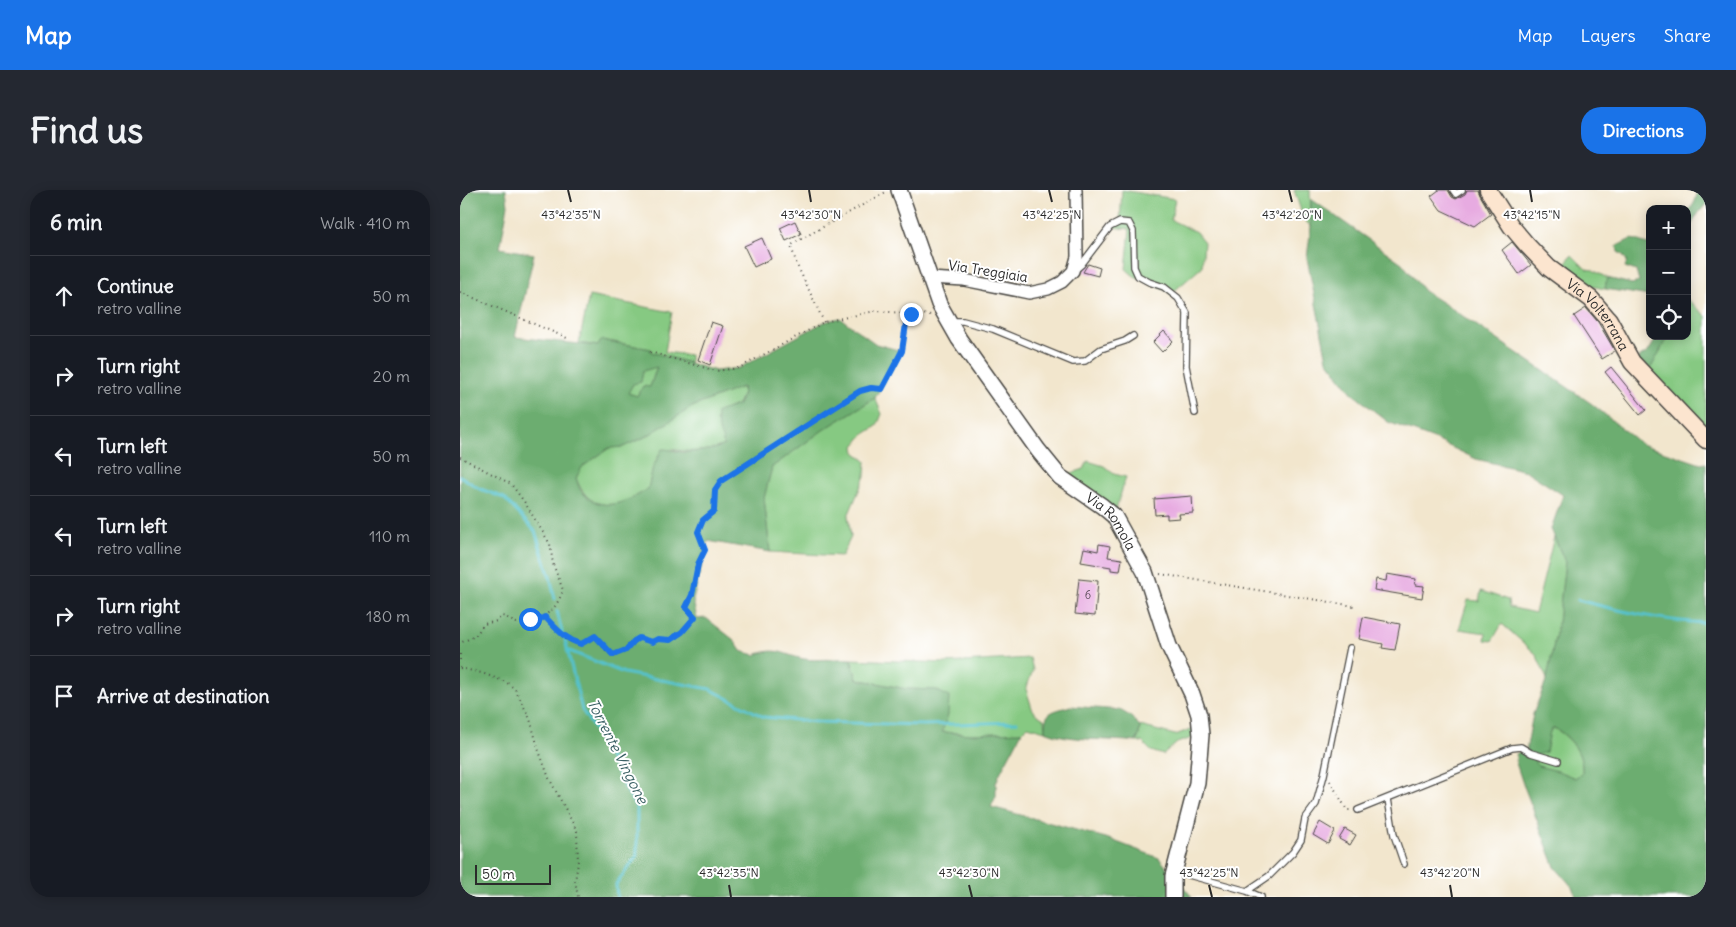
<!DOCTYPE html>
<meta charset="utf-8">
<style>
body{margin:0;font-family:Delius,sans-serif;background:#242831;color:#f1f3f6}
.controls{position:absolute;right:15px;top:15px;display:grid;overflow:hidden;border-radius:10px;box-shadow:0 2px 12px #0003}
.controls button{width:45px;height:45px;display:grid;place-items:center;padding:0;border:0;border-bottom:1px solid #363941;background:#171b24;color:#f1f3f6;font:25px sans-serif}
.scale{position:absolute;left:15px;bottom:12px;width:76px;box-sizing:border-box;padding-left:5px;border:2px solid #2b2b2b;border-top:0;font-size:14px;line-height:18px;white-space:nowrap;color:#2b2b2b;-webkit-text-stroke:4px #fff;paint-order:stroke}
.stop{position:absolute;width:15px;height:15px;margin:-11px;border:4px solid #1a73e8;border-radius:50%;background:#fff}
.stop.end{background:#1a73e8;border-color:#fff;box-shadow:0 1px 5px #0008}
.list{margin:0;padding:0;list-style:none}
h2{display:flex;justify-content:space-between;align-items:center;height:65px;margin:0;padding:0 20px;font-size:21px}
h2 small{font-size:16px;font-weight:400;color:#9ea1a6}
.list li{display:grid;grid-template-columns:32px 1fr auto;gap:15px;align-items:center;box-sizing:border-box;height:80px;padding:0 20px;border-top:1px solid #363941}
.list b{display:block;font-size:19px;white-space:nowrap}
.list p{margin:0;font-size:16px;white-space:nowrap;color:#9ea1a6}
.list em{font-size:16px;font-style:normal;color:#9ea1a6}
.icon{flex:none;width:28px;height:28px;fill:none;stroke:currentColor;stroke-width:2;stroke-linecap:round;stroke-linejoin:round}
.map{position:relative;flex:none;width:1246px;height:707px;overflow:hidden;border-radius:20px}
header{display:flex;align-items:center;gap:30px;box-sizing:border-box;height:70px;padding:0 25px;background:#1a73e8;color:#fff}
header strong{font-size:24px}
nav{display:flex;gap:28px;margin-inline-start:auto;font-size:18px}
.intro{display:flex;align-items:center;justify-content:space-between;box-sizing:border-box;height:120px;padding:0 30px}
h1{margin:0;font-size:35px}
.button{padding:12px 22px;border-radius:20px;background:#1a73e8;color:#fff;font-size:18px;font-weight:700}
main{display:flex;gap:30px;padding:0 30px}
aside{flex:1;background:#171b24;border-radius:20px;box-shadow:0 2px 12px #0003}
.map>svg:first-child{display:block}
.green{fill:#86c982;stroke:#587a56}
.forest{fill:#6cad70;stroke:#4c6c4e;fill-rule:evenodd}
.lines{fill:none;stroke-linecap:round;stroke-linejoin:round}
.stream{stroke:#55c2ce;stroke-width:3}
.building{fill:#e7abe1}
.service-casing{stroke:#494743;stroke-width:8}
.minor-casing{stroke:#494743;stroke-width:14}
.tertiary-casing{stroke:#494743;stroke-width:18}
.secondary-casing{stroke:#494743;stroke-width:19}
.path{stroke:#494743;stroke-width:2;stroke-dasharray:1 4;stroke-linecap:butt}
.service{stroke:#fff;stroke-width:5.5}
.minor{stroke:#fff;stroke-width:11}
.tertiary{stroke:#fff;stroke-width:15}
.secondary{stroke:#fce5cf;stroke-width:16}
.route{stroke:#1a73e8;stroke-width:6}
.ticks{fill:none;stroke:#2b2b2b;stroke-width:2}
.labels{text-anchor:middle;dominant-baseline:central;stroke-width:4;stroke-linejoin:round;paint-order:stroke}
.number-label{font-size:11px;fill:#5a4b58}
.street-label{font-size:14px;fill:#2b2b2b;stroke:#fff}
.water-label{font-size:15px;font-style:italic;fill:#3a6064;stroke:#fff}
.ticks-label{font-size:12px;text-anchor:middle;fill:#2b2b2b;stroke:#fff;stroke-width:4;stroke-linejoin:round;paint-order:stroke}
</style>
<header>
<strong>Map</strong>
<nav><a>Map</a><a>Layers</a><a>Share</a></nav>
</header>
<div class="intro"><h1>Find us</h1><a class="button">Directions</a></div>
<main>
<aside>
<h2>6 min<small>Walk · 410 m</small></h2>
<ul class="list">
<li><svg class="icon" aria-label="ahead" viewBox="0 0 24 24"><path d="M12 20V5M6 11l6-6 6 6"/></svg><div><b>Continue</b><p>retro valline</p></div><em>50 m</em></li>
<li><svg class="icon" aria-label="right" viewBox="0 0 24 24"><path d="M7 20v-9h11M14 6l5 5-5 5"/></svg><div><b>Turn right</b><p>retro valline</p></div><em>20 m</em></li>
<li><svg class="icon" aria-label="left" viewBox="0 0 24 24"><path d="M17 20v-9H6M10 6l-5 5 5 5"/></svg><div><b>Turn left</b><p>retro valline</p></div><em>50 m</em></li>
<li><svg class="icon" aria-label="left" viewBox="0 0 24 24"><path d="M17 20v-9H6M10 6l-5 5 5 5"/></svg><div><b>Turn left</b><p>retro valline</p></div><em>110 m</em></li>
<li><svg class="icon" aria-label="right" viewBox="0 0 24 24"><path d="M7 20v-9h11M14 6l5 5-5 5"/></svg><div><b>Turn right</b><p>retro valline</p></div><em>180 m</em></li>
<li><svg class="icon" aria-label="arrive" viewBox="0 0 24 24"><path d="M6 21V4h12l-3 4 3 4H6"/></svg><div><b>Arrive at destination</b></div></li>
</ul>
</aside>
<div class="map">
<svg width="1246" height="707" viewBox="0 0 1246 707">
<rect width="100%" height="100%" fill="#fff"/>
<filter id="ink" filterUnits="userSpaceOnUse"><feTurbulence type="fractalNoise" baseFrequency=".02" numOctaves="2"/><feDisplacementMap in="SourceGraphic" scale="10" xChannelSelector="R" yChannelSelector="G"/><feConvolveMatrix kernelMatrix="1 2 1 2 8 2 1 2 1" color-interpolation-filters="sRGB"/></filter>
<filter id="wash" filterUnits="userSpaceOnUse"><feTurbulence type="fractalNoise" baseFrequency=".0096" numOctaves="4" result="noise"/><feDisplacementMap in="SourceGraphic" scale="20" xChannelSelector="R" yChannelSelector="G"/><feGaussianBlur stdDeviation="1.12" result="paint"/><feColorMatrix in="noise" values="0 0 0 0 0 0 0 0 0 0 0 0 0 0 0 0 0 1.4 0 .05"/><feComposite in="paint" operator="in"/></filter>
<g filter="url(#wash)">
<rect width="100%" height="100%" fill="#f2e6cd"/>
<path class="green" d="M662 0 715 9 711 30 736 42 744 52 742 77 712 103 674 86 666 79 670 39 650 37 660 32Z
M834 0H850L851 36 844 30Z
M1112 65 1126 79 1133 80 1147 88 1145 99 1121 94 1100 79Z
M129 106 212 122 205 162 230 165V173L190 162 191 159 142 150 138 156 119 153Z
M1227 109 1246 126V250L1186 187 1208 146H1227Z
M197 176 190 197 180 200 177 206 168 203 173 194 182 187 183 181Z
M281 197 283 203 278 215 268 218 256 231 261 242 264 255C249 262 228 263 212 259L193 277 188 299C161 317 130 326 116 288L122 277 149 258 163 257 187 246 232 217Z
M415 208 422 224 417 236 403 245 394 256 395 262 406 271 405 286 388 326 391 347 382 366 310 362 304 308 312 277 363 240Z
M628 271 644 276 654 284 666 287 654 326 600 287 624 279Z
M1094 347 1105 372 1098 433 1087 489 1076 464 1042 434 1032 451 1025 450 1026 443 999 439 1008 410 1019 411 1021 401 1048 410 1049 417 1075 423Z
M570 468 573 480 566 499 572 518 576 524 584 529 585 541 568 536 562 542 511 544 481 542 488 525 476 500 446 499 397 489 391 469 485 473Z
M680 536 715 545 740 536 741 545 717 553 703 565 691 561 682 552H676L679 545Z
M1093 538C1110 546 1124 564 1122 583L1115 588 1078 576 1075 573V565L1077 563 1086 562 1090 541Z"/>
<path class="forest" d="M0 0H46L48 15 40 58 74 64 55 147 138 156 141 150 191 159V162L256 181 279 178 364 132 380 128 416 154 442 161 415 208 363 240 312 277 304 308 310 362 248 351 233 410 237 429 246 428 274 450 281 461 295 465C318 456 323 465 344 469 356 471 377 468 391 469L397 489 446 499 476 500 489 507 488 525 482 542 511 544 562 542 539 585 536 593V606L531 617 646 648 699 668 732 707H0ZM197 177 190 197 183 196 177 206 168 203 173 194 181 192 183 181ZM282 197 283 203 278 215 257 222C255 234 261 243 264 255 252 261 236 262 222 262 215 261 209 259 202 259L193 277 188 299C168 312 142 324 123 303 119 299 118 293 116 288L122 277 149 258 163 257 187 246 232 217Z
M1237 0H1246V14L1238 24 1227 42V21C1234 16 1237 9 1237 0Z
M851 9 942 73 964 101 994 120 1132 214 1181 254 1241 274 1246 273V707H1116L1114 699 1095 677 1062 591 1056 573V564L1061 561H1066L1073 524 1087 489 1098 433 1105 372 1091 339 1103 305 1066 281 1016 269 974 249 928 232 893 204 867 170 847 68 851 36ZM1094 538C1110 546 1124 564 1122 583L1115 588 1098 581 1078 576 1075 573V565L1086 562 1090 541Z
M1171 49C1178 49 1182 54 1190 54V106L1145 99 1147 88 1172 94 1179 91 1176 81 1165 77 1167 71 1163 65 1158 62 1157 56Z
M1198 146H1208L1186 187 1172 172 1188 162Z
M610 516 660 520 670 526 680 536 679 545 676 552C647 548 611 552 585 541 584 520 593 522 610 516Z"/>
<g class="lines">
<path class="stream" d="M0 286 18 298 44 308 75 341 90 387 95 409
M1118 410C1160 421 1202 431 1246 433
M97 421 102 442
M105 450 122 520 136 542 177 619V666L156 694 157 707
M107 460 164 483 250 499 304 527 357 532 464 535 557 532"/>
</g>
<g id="blocks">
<path class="building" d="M979 0H988L992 7 996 9 1005 4 1007 0H1018L1020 5 1031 24 1015 36 981 20 971 6Z
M335 31 341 44 326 51 320 38Z
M302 48 311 69 294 77 284 56Z
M1052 52 1071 75 1059 84 1042 60Z
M628 74 640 78 638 86 623 82Z
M1126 118 1138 132 1155 161 1142 169 1114 126Z
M251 132 263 136 250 175 238 170Z
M704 141 713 151 702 162 693 152Z
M1151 177 1186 220 1180 225 1145 182Z
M732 306 733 323 719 324 720 328 707 329V324L695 325 694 309Z
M639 354 650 356 648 367 662 369 660 381 651 380V377L621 372 624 358 638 361Z
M927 384 956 389 955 395 964 396 962 408 914 400 916 389 926 391Z
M619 389 638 391 635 426 615 424Z
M903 427 940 434 935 460 922 458 923 454 899 449Z
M860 632 875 641 868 654 853 645Z
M885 639 896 645 890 655 879 649Z"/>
</g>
</g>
<g filter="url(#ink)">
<use href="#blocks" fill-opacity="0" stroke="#494743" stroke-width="1"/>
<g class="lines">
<defs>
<path id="service" d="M993 0 996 4 1002 0
M615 80 621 75 650 37 660 32 669 33 673 41 674 77 678 86 689 92 704 97 718 108 727 123 726 176 735 223
M490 131H503L533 139 613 172 625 171 641 159 665 151 673 146
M928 609 934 645 944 674
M898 620 1052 558 1061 557 1071 563 1098 571
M714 681 787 701 809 686 833 662 841 650 845 629 856 614 864 585 890 458
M787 701 801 707"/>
<path id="minor" d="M469 88 504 90 569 103 588 99 602 92 613 81 617 67 616 0"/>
<g id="tertiary">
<path id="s1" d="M439 0 479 114 499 149 578 260 600 287 642 316 654 326 685 382 709 456 732 504 739 525 741 545 737 593 713 686V707"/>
</g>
<g id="secondary">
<path id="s2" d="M1028 0 1051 36 1067 55 1089 78 1131 109 1149 130 1172 172 1246 250"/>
</g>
</defs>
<use href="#service" class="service-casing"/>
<use href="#minor" class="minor-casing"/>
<use href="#tertiary" class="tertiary-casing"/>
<use href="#secondary" class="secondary-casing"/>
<path class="path" d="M0 102 107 148
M364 132 337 75 331 56 334 53 426 2
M190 162 256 181 279 178 364 132 415 121 472 125
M0 267 51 294 65 313 90 354 93 374 103 400C97 417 91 422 76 431L67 429C53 439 53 427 41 426L37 431 24 434 15 446 0 453
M700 384 894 416
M85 427 107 450 121 454 135 446 147 461 153 465 166 460 174 451 179 448 191 452 198 449 210 450 222 443 235 427 226 417 232 405 238 374 245 360 238 343 243 330 254 321 255 300 261 291 400 201 411 198 422 199 442 161 446 134 451 125
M0 464V473
M0 478 22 483 46 492 55 499 70 529 79 561 89 588 117 641 118 673 115 691 118 707
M870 591 887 620H891"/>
<use href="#service" class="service"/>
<use href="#minor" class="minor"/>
<use href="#tertiary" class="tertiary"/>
<use href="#secondary" class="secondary"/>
</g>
</g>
<g class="lines" filter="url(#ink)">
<path class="route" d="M70 429 76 431 85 427C97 439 104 449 121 454L135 446 153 465 166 460 174 451 179 448 192 452 198 449 210 450 222 442 235 427 226 417 232 405 238 374 245 360 238 342 243 330 254 321 255 300 261 291 400 201 411 198 422 199 442 161 446 134 451 124"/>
</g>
<path class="ticks" d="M108 0 111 12M349 0 351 12M589 0 592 12M829 0 832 12M1070 0 1072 12M269 695 271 707M509 695 512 707M749 695 752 707M990 695 992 707"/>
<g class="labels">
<g class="number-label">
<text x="628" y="405">6</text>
</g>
<g class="street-label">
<text transform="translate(528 81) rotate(9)">Via Treggiaia</text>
<text stroke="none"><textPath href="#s2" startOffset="168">Via Volterrana</textPath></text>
<text stroke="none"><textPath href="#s1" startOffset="401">Via Romola</textPath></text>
</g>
<g class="water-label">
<text transform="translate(158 561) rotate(63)">Torrente Vingone</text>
</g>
</g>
<g class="ticks-label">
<text x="111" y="29">43°42'35"N</text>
<text x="351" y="29">43°42'30"N</text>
<text x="592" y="29">43°42'25"N</text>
<text x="832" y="29">43°42'20"N</text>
<text x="1072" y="29">43°42'15"N</text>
<text x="269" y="687">43°42'35"N</text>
<text x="509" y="687">43°42'30"N</text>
<text x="749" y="687">43°42'25"N</text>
<text x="990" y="687">43°42'20"N</text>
</g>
</svg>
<div class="controls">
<button>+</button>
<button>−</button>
<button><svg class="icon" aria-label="locate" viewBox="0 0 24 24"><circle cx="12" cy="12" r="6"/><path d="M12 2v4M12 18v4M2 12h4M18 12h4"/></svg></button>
</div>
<div class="scale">50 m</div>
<div class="stop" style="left:70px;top:429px"></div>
<div class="stop end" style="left:451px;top:124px"></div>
</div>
</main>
